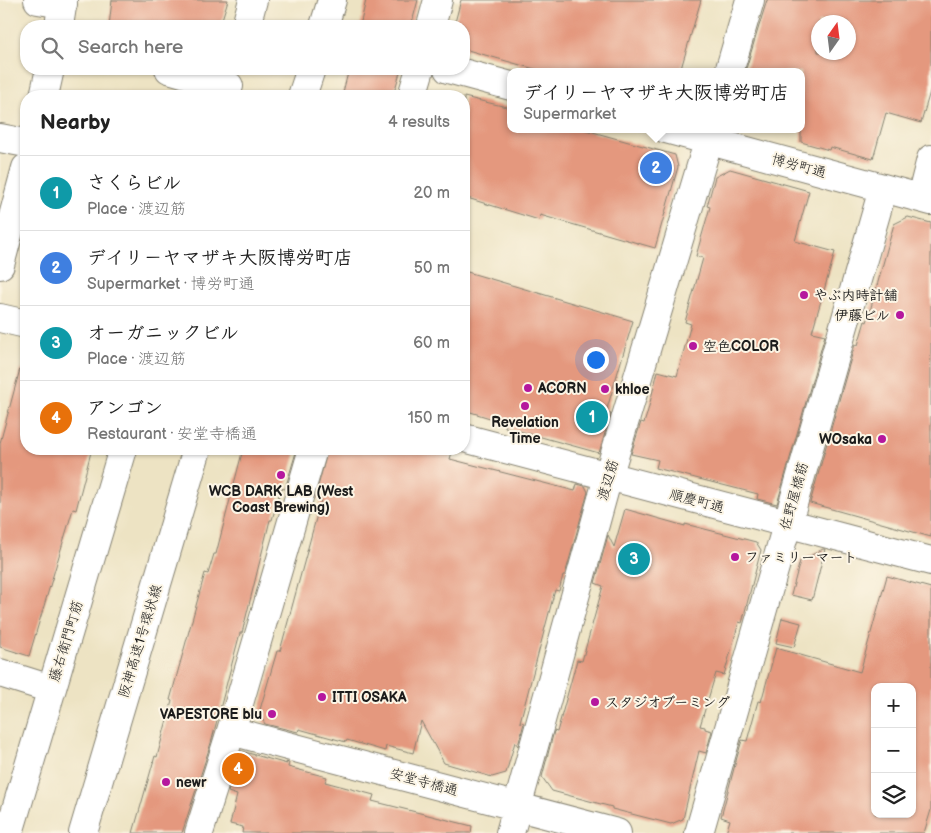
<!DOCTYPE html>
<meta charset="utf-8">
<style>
body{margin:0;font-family:"Balsamiq Sans","Klee One",sans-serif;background:#f6f6f6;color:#222}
.controls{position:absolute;right:15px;bottom:15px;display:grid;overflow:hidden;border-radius:10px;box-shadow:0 1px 4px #0004}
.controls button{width:45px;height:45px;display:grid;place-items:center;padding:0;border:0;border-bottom:1px solid #e0e0e0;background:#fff;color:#222;font:25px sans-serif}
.compass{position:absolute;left:811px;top:15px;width:45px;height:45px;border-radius:50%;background:#fff;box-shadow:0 1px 4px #0004;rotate:14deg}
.you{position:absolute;left:595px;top:359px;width:18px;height:18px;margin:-12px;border:4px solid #fff;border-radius:50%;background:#1a73e8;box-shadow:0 0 0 8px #1a73e833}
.badge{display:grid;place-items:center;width:32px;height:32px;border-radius:50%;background:#0f766e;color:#fff;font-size:16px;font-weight:700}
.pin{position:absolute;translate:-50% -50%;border:2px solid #fff;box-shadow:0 1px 5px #0006}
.popup{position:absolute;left:507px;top:68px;width:298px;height:65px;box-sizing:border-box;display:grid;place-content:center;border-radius:10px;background:#fff;filter:drop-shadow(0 1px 4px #0005);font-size:16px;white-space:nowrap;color:#767676}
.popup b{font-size:19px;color:#222}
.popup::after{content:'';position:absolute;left:50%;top:100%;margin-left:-10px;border:10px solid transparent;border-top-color:#fff}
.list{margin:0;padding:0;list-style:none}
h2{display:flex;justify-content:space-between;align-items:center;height:65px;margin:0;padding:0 20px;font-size:21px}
h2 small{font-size:16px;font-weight:400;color:#767676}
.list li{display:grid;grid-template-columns:32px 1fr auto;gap:15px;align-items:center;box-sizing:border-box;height:75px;padding:0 20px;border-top:1px solid #e0e0e0}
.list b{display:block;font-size:19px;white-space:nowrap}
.list p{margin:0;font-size:16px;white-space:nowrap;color:#767676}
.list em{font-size:16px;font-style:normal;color:#767676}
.icon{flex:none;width:28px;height:28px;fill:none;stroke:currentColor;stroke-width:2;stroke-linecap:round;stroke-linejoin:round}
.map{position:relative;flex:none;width:931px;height:833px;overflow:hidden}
.search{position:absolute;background:#fff;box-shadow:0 1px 4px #0004;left:20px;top:20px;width:450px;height:55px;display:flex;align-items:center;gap:12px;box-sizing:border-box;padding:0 18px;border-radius:20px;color:#767676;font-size:19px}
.panel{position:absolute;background:#fff;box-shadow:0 1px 4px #0004;left:20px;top:90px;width:450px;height:365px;border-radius:20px}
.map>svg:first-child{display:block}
.building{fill:#e4987e;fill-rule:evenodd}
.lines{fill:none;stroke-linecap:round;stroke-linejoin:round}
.minor-casing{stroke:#848070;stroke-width:30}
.major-casing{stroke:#848070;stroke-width:30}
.highway-casing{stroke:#848070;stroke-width:30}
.minor{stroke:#fff;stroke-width:28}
.major{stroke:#fff;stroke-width:28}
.highway{stroke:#fff;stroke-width:28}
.poi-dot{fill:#b5179e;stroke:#fcf5e5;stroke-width:2}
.labels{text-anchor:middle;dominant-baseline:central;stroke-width:4;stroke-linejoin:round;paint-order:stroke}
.street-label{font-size:14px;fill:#1c1c1c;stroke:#fcf5e5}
.poi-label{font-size:14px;font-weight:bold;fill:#1c1c1c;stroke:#fcf5e5;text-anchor:start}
</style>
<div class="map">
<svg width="931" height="833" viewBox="0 0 931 833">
<rect width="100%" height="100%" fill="#fcf5e5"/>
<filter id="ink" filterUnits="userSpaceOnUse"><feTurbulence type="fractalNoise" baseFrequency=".02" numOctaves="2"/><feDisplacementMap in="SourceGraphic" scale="10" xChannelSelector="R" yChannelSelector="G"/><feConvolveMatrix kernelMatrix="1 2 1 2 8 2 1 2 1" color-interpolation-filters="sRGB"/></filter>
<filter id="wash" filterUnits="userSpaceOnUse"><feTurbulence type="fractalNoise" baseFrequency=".0096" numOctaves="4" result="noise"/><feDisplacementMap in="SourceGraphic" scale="20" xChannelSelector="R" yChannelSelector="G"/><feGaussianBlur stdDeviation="1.12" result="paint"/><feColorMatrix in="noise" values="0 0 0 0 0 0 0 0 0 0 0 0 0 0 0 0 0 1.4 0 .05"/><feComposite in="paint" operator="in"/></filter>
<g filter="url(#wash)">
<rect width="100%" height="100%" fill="#ede3c3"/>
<g id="blocks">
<path class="building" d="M112 0H228L220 26H109Z
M366 0H418L411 26H360Z
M461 0H701L680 72H545L464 49V26H454Z
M767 0H931V88L921 123 886 113 873 159 830 147 829 150 801 142V72H745ZM818 22H848V52H818Z
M349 69H401L393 96H342Z
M464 97 511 108V129H582L675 155 678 167 655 248 540 215 539 220 464 197Z
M730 169 809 191 795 241 835 252 812 332 825 335 777 504 757 499 758 494 656 468 658 460 631 454 641 422 644 423 647 414 658 371 677 376 691 324 685 322 703 258 696 256 710 207 707 206 715 177Z
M908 217 931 223V537L810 503 855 344 858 345 865 321 867 322 894 224Z
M464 271 633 321 606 412 611 413 599 453 505 427 506 423 464 410Z
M20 369 26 370V449H80L91 452 76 510 73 509 29 656 0 647V443Z
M243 449H297L285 489 281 488 272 520H270L242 633H240L211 743 182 833H133L155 756 157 757 172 701 170 700 205 573 208 574 214 554H216Z
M328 449H453L450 459 575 491 577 484 585 486 588 492 565 575H563L559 591 555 590 520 722 524 723 518 746 515 742 506 773 492 777 444 763 421 721 413 753 386 746 385 751 347 740 346 742 299 729 298 732 265 724 259 713 277 651H280L321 500 315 497Z
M625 509 685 526V524L756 542 761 550 742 623 739 622 724 675 716 673 700 726 705 727V729L712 731 706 753 699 751 683 819 671 824 612 809V807L552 791 542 777 554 731 557 732 577 660 582 661 603 586 595 583 608 535 614 547Z
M823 549H825L812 600 791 595 800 561Z
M887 576 931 588V810L924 833H726L730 820 721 817 736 761 742 740 747 741 758 701 761 702 776 648 860 672ZM875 687H912V814H875Z
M782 618 801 623 794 647 776 643Z
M241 751 287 764 286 762 289 763 288 767 327 777 325 782 374 795 372 801 472 826 471 833H242L243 827 230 824 237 795 228 792Z"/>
</g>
</g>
<g filter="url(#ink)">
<use href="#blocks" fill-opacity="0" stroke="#848070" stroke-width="1"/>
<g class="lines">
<defs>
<path id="minor" d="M38 0 63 4
M246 26 253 0
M431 26 438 0
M169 69 229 86
M448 69 511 86
M729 72 750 0
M412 96 420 69
M666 129 931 201
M0 138 26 143
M921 198 931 159
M0 318 26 324
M464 438 931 561
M0 673 51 689
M231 731 617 833
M9 833 123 449
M199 833 231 731 313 449
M510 833 608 477 712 129
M699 833 883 189"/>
<path id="major" d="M59 26 63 0
M44 96 50 69
M0 265 26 168"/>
<path id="highway" d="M324 26 332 0
M302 96 311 69
M83 833 197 449"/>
</defs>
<use href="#minor" class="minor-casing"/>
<use href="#major" class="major-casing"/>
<use href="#highway" class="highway-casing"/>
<use href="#minor" class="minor"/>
<use href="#major" class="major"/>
<use href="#highway" class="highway"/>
</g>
</g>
<g class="poi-dot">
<circle cx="804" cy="295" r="5"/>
<circle cx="900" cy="315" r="5"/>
<circle cx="693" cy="346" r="5"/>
<circle cx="528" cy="388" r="5"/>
<circle cx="605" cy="389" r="5"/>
<circle cx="525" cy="406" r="5"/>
<circle cx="882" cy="439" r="5"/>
<circle cx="281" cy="475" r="5"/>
<circle cx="735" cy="557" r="5"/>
<circle cx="322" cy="697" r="5"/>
<circle cx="595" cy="702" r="5"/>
<circle cx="272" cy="714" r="5"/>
<circle cx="166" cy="782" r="5"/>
</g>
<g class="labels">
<g class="street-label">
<text transform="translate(799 166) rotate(15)">博労町通</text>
<text transform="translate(608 480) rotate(-74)">渡辺筋</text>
<text transform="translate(794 496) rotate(-74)">佐野屋橋筋</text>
<text transform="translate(697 501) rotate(15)">順慶町通</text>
<text transform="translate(66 641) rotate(-73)">藤右衛門町筋</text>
<text transform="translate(140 641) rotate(-73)">阪神高速1号環状線</text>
<text transform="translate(424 782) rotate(15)">安堂寺橋通</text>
</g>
<g class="poi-label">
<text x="814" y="295">やぶ内時計舗</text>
<text x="890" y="315" text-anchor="end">伊藤ビル</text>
<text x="703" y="346">空色COLOR</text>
<text x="538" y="388">ACORN</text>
<text x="615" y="389">khloe</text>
<text x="525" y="422" text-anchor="middle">Revelation<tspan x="525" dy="16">Time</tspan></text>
<text x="872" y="439" text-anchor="end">WOsaka</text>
<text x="281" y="491" text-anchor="middle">WCB DARK LAB (West<tspan x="281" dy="16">Coast Brewing)</tspan></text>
<text x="745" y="557">ファミリーマート</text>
<text x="332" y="697">ITTI OSAKA</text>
<text x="605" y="702">スタジオブーミング</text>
<text x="262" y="714" text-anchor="end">VAPESTORE blu</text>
<text x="176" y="782">newr</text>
</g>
</g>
</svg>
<div class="controls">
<button>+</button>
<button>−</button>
<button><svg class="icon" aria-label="layers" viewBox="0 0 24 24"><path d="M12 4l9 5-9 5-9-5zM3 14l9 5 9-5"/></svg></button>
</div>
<svg class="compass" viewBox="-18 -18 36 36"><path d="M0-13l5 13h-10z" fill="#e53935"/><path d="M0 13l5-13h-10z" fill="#767676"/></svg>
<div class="you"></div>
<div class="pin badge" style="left:592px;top:417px;background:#0f9aa8">1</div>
<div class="pin badge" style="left:656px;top:168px;background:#3f7fe0">2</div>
<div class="popup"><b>デイリ－ヤマザキ大阪博労町店</b>Supermarket</div>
<div class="pin badge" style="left:634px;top:559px;background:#0f9aa8">3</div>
<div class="pin badge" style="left:238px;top:769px;background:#e8710a">4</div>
<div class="search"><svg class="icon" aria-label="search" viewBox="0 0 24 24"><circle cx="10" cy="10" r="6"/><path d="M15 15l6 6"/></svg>Search here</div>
<section class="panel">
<h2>Nearby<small>4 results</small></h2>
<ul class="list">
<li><span class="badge" style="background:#0f9aa8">1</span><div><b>さくらビル</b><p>Place · 渡辺筋</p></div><em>20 m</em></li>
<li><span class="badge" style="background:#3f7fe0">2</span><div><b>デイリ－ヤマザキ大阪博労町店</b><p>Supermarket · 博労町通</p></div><em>50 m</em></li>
<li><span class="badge" style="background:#0f9aa8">3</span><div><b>オーガニックビル</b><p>Place · 渡辺筋</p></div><em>60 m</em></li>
<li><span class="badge" style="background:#e8710a">4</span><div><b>アンゴン</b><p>Restaurant · 安堂寺橋通</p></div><em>150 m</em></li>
</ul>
</section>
</div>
